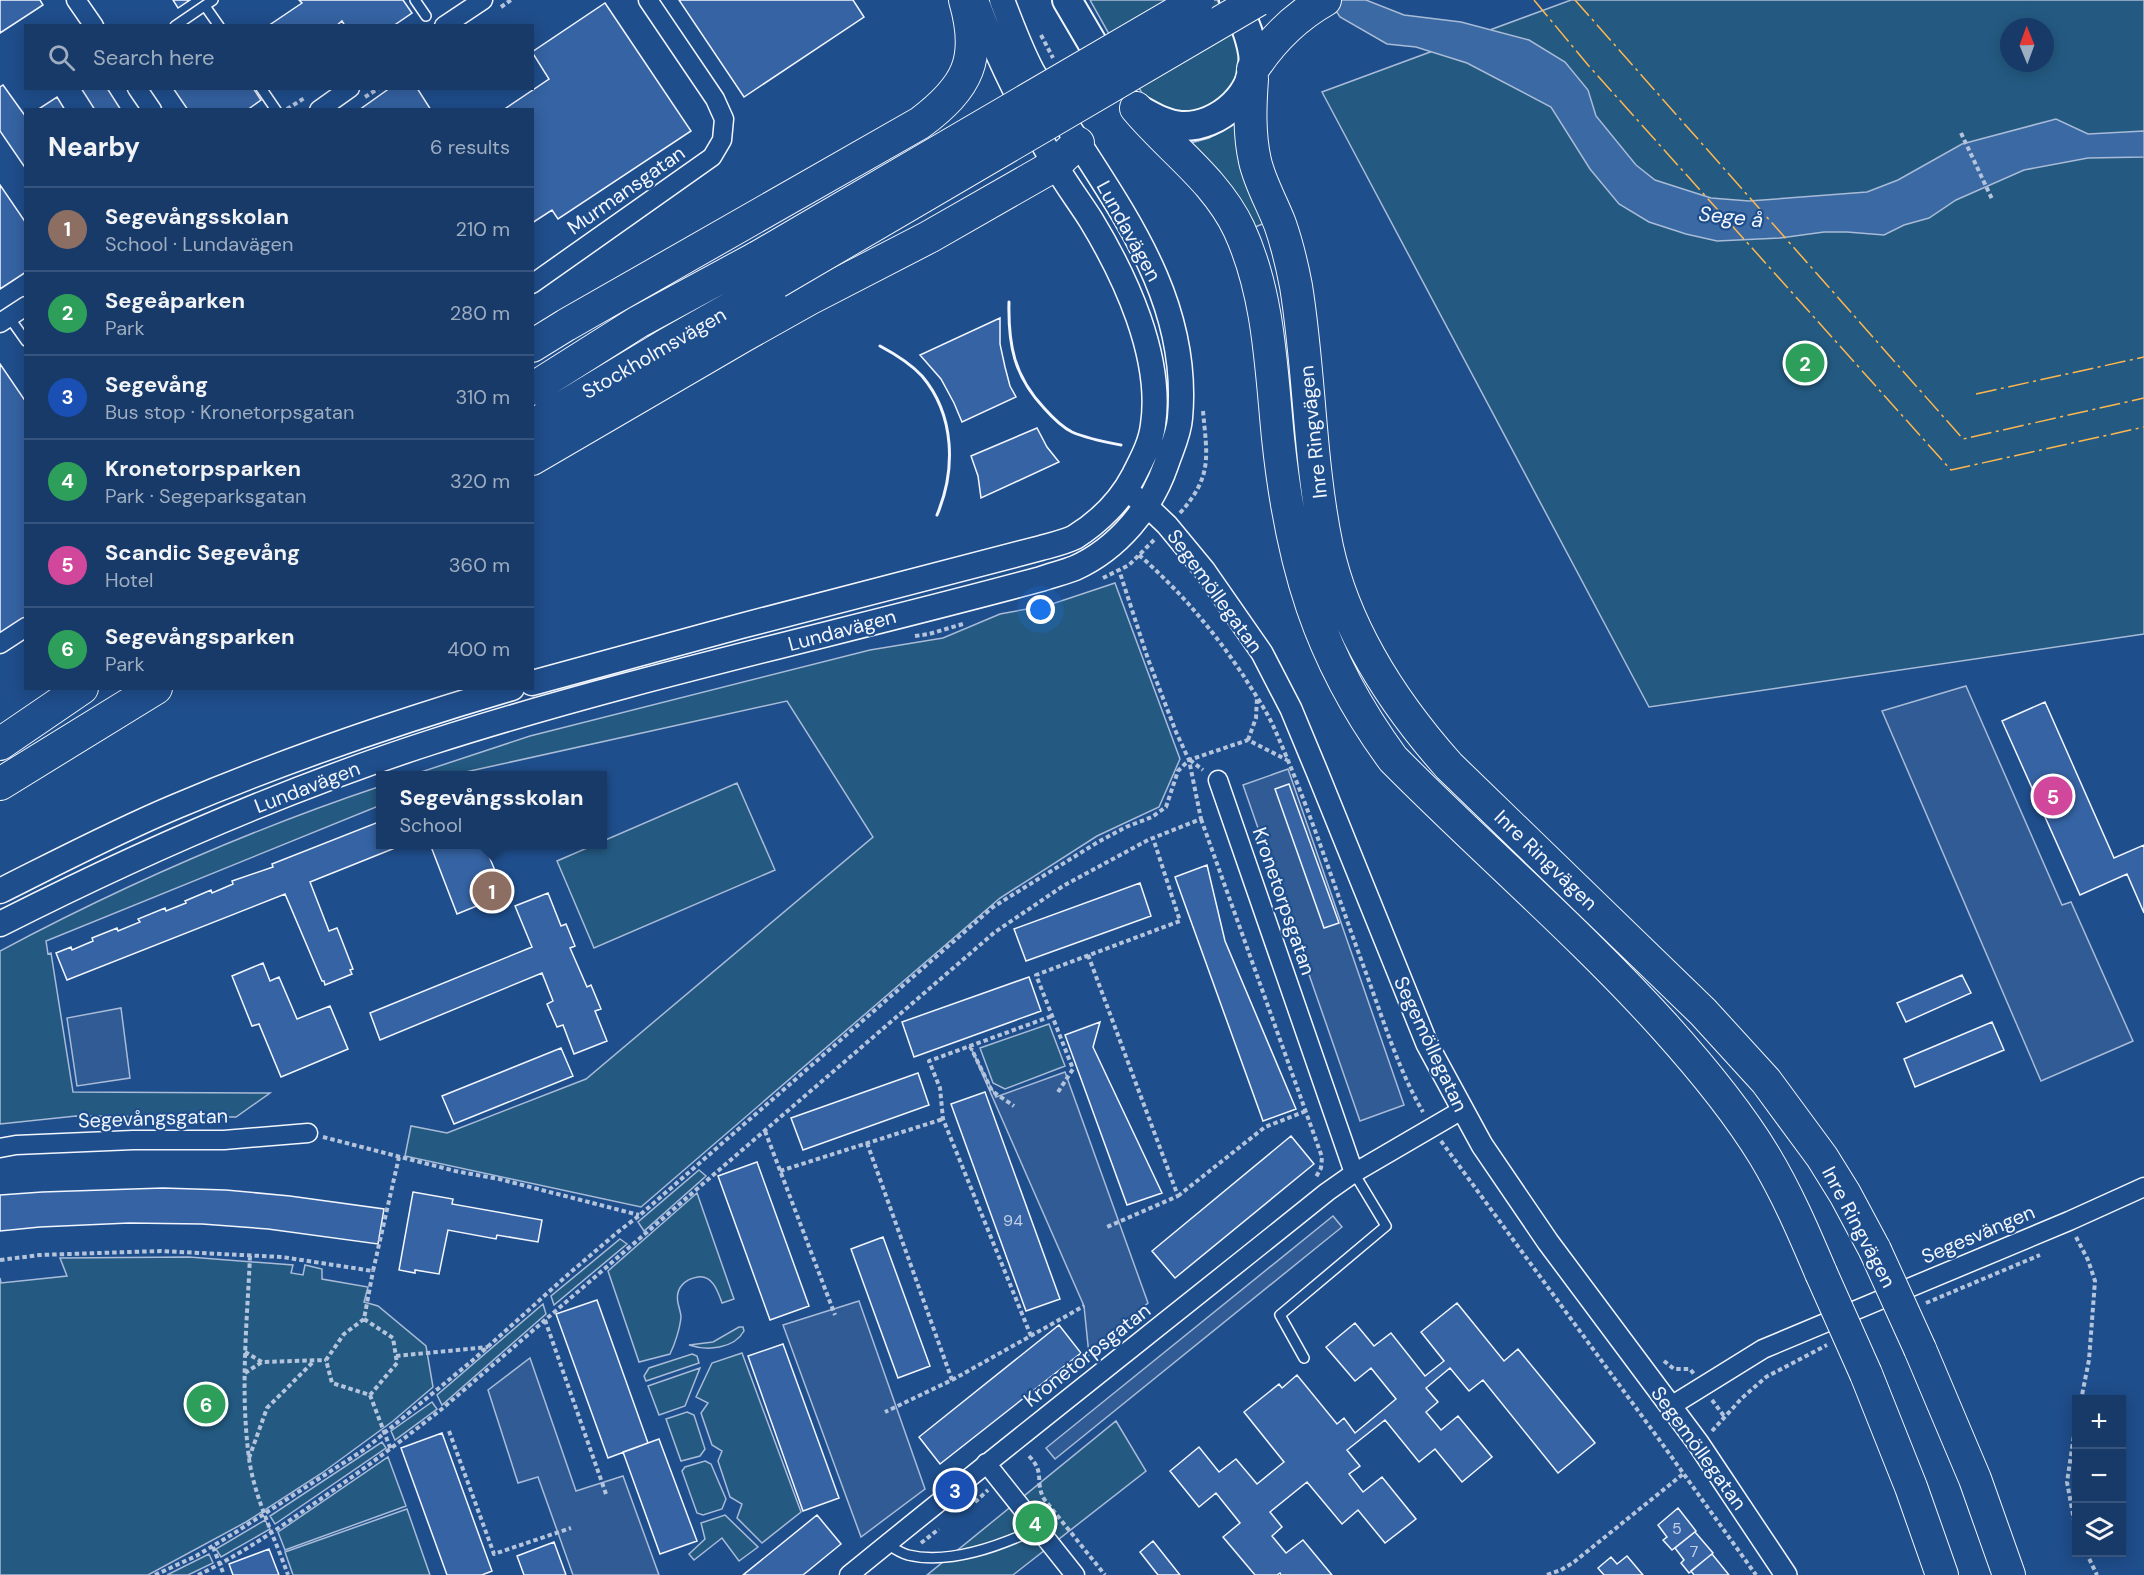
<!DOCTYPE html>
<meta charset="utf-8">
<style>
body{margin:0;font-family:"DM Sans",sans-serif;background:#20416f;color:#f1f3f6}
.controls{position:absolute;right:18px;bottom:18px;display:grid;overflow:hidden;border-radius:0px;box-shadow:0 3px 15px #0003}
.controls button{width:54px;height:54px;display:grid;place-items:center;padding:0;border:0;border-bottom:2px solid #36547d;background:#173a69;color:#f1f3f6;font:30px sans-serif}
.compass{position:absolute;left:2000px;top:18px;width:54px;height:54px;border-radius:50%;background:#173a69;box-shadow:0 3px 15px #0003;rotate:359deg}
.you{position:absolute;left:1041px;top:610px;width:21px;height:21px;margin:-15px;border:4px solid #fff;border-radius:50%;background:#1a73e8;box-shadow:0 0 0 9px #1a73e833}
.badge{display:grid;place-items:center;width:39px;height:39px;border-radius:50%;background:#8c9099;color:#fff;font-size:20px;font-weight:700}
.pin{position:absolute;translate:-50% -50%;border:3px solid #fff;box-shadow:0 2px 6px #0006}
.popup{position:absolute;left:376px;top:771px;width:231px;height:78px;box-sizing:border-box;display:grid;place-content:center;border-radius:0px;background:#173a69;filter:drop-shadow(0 2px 4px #0005);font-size:20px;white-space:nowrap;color:#9eadc0}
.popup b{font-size:22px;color:#f1f3f6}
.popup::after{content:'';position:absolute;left:50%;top:100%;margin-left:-12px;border:12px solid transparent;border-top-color:#173a69}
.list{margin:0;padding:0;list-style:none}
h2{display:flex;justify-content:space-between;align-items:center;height:78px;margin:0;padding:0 24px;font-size:26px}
h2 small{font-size:20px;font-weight:400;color:#9eadc0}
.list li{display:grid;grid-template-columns:39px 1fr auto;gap:18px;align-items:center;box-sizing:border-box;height:84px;padding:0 24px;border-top:2px solid #36547d}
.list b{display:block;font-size:22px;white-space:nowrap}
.list p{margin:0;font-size:20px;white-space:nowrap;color:#9eadc0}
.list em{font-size:20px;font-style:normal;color:#9eadc0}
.icon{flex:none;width:33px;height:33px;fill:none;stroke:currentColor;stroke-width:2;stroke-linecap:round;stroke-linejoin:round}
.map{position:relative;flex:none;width:2144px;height:1575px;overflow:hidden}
.search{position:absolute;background:#173a69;box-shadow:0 3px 15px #0003;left:24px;top:24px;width:510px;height:66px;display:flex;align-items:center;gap:15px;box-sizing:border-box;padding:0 21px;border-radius:0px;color:#9eadc0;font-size:22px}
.panel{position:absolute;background:#173a69;box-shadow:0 3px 15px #0003;left:24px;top:108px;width:510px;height:582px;border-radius:0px}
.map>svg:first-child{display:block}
.green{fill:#245a82;stroke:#a8bbd7;stroke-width:1.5;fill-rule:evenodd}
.parking{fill:#305b95;stroke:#a8bbd7;stroke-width:1.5}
.water{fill:#3b69a3;stroke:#a8bbd7;stroke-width:1.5}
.building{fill:#3563a3;stroke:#f2f6ff;stroke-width:1.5}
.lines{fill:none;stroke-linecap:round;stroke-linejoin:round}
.service-casing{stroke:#f2f6ff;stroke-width:12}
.minor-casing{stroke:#f2f6ff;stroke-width:21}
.tertiary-casing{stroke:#f2f6ff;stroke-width:24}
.secondary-casing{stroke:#f2f6ff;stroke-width:27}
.trunk-casing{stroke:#f2f6ff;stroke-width:32}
.motorway-casing{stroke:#f2f6ff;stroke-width:34}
.path{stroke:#b3c4dc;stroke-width:4;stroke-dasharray:4.5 3;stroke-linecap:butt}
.service{stroke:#1f4e8c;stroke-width:9}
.minor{stroke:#1f4e8c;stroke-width:18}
.tertiary{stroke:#1f4e8c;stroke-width:21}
.secondary{stroke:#1f4e8c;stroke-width:24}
.trunk{stroke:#1f4e8c;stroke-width:28}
.motorway{stroke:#1f4e8c;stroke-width:32}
.motorway-bridge-casing{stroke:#f2f6ff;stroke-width:34;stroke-linecap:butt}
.motorway-bridge{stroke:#1f4e8c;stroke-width:32}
.wall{stroke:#f2f6ff;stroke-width:3}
.power{stroke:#ffb74d;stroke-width:1.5;stroke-dasharray:21 4.5 3 4.5;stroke-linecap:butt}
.labels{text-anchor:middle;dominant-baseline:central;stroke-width:4.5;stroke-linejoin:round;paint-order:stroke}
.number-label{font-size:16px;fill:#c3d1e8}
.street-label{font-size:20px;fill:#f2f6ff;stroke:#1f4e8c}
.water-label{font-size:21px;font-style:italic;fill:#f2f6ff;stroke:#1f4e8c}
</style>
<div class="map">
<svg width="2144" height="1575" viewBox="0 0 2144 1575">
<rect width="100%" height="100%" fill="#1f4e8c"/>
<path class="green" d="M1090 0H1217L1232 27 1237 42 1239 54 1234 85 1207 111 1177 114 1153 103 1142 93Z
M1571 0H2144V634L1649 707 1322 92ZM2009 27H2045V63H2009Z
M1236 123 1265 223 1250 229 1191 143 1209 138Z
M1115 583 1180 759 1159 807 1097 836 1000 898 641 1207 405 1156 411 1126 447 1133 586 1079 873 837 787 701 452 775H412L530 736 870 650 943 638 1000 614 1049 605Z
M737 783 775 870 594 948 557 861 594 845 603 844V841Z
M381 786V805L46 941 48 954 51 953 73 1092 270 1093 236 1117 76 1116 0 1124V951C122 886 250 830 381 786Z
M1049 1024 1065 1066 1005 1089 993 1083 980 1048Z
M699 1170 706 1176 644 1231 638 1222Z
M697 1193 734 1299 722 1303C718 1292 713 1275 698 1277 684 1279 675 1289 678 1303 679 1308 681 1313 681 1317 680 1328 675 1344 670 1354L639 1362 608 1271Z
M620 1239 627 1244 554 1305 551 1296Z
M189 1257 293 1265 291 1273 303 1275 305 1265 322 1269V1279L368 1287 364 1302 378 1306 426 1346 433 1387 393 1421 322 1473 246 1522 148 1575H0V1278L1 1283 67 1276 60 1258Z
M543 1304 546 1314 442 1405 437 1395Z
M739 1327H743L744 1331C734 1349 707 1351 689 1345L713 1342Z
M742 1353 801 1512 762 1543 737 1518 742 1504 730 1497 718 1461 722 1451 712 1445 701 1413 708 1403 696 1397 712 1363Z
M692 1354 697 1356 699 1363 646 1381 644 1376 649 1368Z
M700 1368 685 1406 659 1415 648 1386Z
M432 1402 437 1409 395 1440 391 1431Z
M687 1412 694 1415 705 1449 700 1456 681 1461 666 1419Z
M1116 1421 1146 1471 1013 1575H927Z
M382 1442 386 1448 275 1524 270 1516Z
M388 1457 406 1506 285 1550 278 1532Z
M705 1461 711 1464 726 1499 722 1509 703 1515 697 1513 682 1471 685 1467Z
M407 1509 430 1575H293L285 1552Z
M725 1515 758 1547 739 1561 722 1538 694 1560 689 1554 705 1539 701 1523Z
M265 1520 270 1529 221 1557 216 1549Z
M209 1554 213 1563 188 1575H167Z"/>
<path class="parking" d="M1966 686 2062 905 2071 902 2133 1041 2041 1081 1882 711Z
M1288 769 1404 1105 1360 1121 1243 785Z
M121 1008 130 1078 77 1086 67 1018Z
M970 1046 996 1097 1065 1072 1148 1303 1089 1355 1084 1306Z
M1333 1216 1342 1227 1055 1459 1046 1448Z
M859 1301 925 1489 861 1537 783 1325Z
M530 1358 576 1491 623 1476 659 1575H573L538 1477 518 1483 488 1390Z"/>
<path class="water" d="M1329 0H1366L1404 15 1461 22 1529 40 1565 62 1588 90 1596 116 1636 165 1655 180 1711 198 1749 201 1867 192 1898 180 1962 144 2056 119 2088 134 2144 131V157L2088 158 2024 170 1956 200 1929 218 1904 225 1884 235 1847 232H1824L1780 238 1717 241 1686 234 1649 222 1619 204 1590 169 1551 107 1467 63 1416 47 1387 44 1340 17Z"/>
<path class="building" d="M0 0H40L43 5 0 33Z
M173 0H190L178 8Z
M299 0H403L412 13 393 26H345L342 21 336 26H268L302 3Z
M679 0H853L864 17 744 97Z
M605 3 691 131 558 219 552 210 532 223V110H503L549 79 532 52Z
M3 85 26 117V169L0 131V87Z
M81 88H107L121 110H95Z
M173 88H253L261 100 247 110H188Z
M390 88H417L431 110H359Z
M57 97 65 110H37Z
M0 185 26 223V272L0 289Z
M1000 318V344L1005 367 1010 386 1016 397 962 422 954 403 941 379 920 355Z
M0 364 26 402V617L0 634Z
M1037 428 1047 447 1059 462 981 498 978 476 971 456Z
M2045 702 2114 858 2144 845V913L2127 874 2080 895 2002 721Z
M1289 784 1339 923 1324 928 1275 789Z
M381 821V844H405L310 882 329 931 337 928 353 969 350 970 352 974 325 985 324 981H322L285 894 67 980 56 953 71 947 72 950 93 941 92 938 117 928 118 931 140 922 138 919 165 908 166 911 186 903 185 901 211 890 212 893 233 884 232 881 273 867 272 864Z
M430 844H484L496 873 475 881 484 903 457 914Z
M1207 865 1225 941 1296 1109 1263 1121 1175 877Z
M1140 883 1151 916 1026 961 1014 929Z
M548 893 561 926 566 924 575 946 570 948 587 987 591 985 601 1009 595 1011 607 1041 574 1054 563 1025 557 1027 547 1004 553 1001 542 973 380 1040 370 1013 532 947 515 906Z
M263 963 270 981 279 977 297 1019 330 1006 348 1049 281 1077 259 1024 252 1026 232 976Z
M1962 975 1971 993 1906 1022 1897 1003Z
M1029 977 1041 1011 914 1057 902 1022Z
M1100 1022 1093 1047 1162 1193 1127 1205 1065 1035Z
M1992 1022 2004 1050 1915 1087 1904 1059Z
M561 1048 573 1076 454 1124 442 1096Z
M918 1073 929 1105 803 1150 791 1118Z
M985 1092 1060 1299 1026 1311 951 1104Z
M1291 1136 1314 1164 1175 1278 1152 1251Z
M757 1162 809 1306 770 1320 718 1176Z
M163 1188 226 1190 290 1196 384 1209 378 1244 268 1229 202 1224 129 1223 40 1227 0 1231V1195L42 1192Z
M413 1192 453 1199 452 1204 542 1220 538 1242 497 1235 496 1239 448 1230 439 1274 415 1270V1273L399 1270Z
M883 1237 930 1366 898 1378 851 1249Z
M597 1300 648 1443 608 1458 556 1314Z
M1457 1303 1504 1361 1518 1349 1595 1443 1558 1473 1483 1380 1469 1391 1450 1368 1426 1388 1438 1402 1426 1412 1441 1430 1458 1416 1492 1457 1462 1482 1435 1449 1419 1462 1385 1420 1347 1450 1360 1466 1349 1474 1363 1492 1382 1477 1416 1519 1385 1543 1358 1510 1342 1524 1307 1482 1270 1512 1282 1527 1272 1536 1286 1553 1303 1540 1332 1575H1281L1280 1573 1277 1575H1255L1223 1537 1240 1523 1216 1493 1199 1507 1170 1471 1199 1447 1219 1472 1236 1459 1257 1484 1284 1462 1244 1412 1279 1384 1282 1388 1297 1375 1337 1424 1344 1418 1355 1433 1396 1399 1371 1368 1355 1381 1326 1347 1355 1323 1374 1346 1391 1333 1425 1376 1444 1361 1421 1332Z
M1059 1325 1081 1353 940 1464 919 1437Z
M783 1344 839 1498 803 1511 748 1356Z
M442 1433 492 1571 482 1575H447L401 1448Z
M659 1439 697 1541 660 1554 623 1452Z
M1678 1508 1696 1531 1672 1550 1663 1540 1667 1537 1658 1525Z
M817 1515 841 1544 803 1575H743Z
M1695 1532 1713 1553 1689 1573 1681 1563 1684 1560 1675 1548Z
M1153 1541 1180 1575H1158L1140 1552Z
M554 1542 566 1575H524L517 1556Z
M269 1549 279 1575H233L229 1564Z
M1712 1554 1729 1575H1694L1691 1571Z
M1627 1556 1643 1575H1604L1598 1568 1611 1557 1617 1564Z"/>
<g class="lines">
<defs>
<path id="service" d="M415 0 426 16
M205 6 219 26
M175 26 213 0
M261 88 276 110
M9 317 26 341
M1304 1358 1280 1315 1386 1226 1354 1173
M887 1544C893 1548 901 1553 908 1555 950 1565 1000 1546 1038 1528"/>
<path id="minor" d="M76 0 94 26
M444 26 483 0
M137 88 152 110
M319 110 350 88
M532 284 712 157 722 140 724 119 715 99 648 0
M0 323 26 306
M0 644 26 627
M1218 780 1354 1173
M0 1148 16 1145 133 1140H224L308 1133
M1671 1406 1763 1349 2069 1221 2144 1187
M986 1463 1075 1575
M849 1575C1007 1446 1168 1320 1327 1192L1354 1173 1462 1110"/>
<path id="tertiary" d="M1126 490 1146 505 1167 525 1205 571 1262 653 1291 709 1318 774 1427 1044 1482 1145 1548 1242 1698 1443 1786 1575"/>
<path id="secondary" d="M532 683 741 626 1041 548C1052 545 1065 542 1075 537 1099 522 1121 500 1134 475 1142 459 1151 443 1153 425 1163 357 1125 276 1091 220 1079 201 1065 183 1054 163 1024 110 997 57 976 0
M0 891C58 862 117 831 177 806 286 760 399 721 512 688
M0 924C140 853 283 790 432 742 632 678 838 634 1041 579 1052 575 1065 572 1075 568 1117 549 1151 509 1166 465 1171 450 1179 434 1180 418 1191 296 1117 206 1057 109 1049 96 1039 84 1032 71 1020 48 1011 24 1002 0"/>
<path id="trunk" d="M1067 0 1111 75
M1138 109C1151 116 1165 125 1181 126 1219 128 1259 92 1253 53 1250 34 1242 16 1234 0"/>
<path id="motorway" d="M1253 69C1272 40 1295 17 1325 0
M1252 79C1250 107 1249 134 1255 161 1260 183 1272 203 1280 224 1287 244 1292 265 1296 286 1310 372 1309 461 1327 547 1345 630 1393 703 1449 766L1703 1012 1766 1081 1822 1157 1845 1194 1875 1250
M1136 108C1170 149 1216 180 1239 229 1269 294 1271 367 1278 438 1291 562 1318 657 1393 759 1482 849 1579 932 1664 1026 1700 1066 1736 1109 1764 1155 1787 1193 1804 1233 1821 1273
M532 346 566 325 920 123C968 87 982 59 965 0
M532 389 638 322 758 257
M532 426 666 345 777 282
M532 459 743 336 809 299 929 237 1055 165 1078 143
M0 744 82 688
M0 784 156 688
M1920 1349 1975 1479 2009 1575
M1866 1374 1911 1487 1942 1575"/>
</defs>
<use href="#service" class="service-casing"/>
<use href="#minor" class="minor-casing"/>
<use href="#tertiary" class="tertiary-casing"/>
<use href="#secondary" class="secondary-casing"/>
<use href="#trunk" class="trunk-casing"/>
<use href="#motorway" class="motorway-casing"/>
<path class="path" d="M501 7 511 0
M1041 35 1053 58
M365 97 379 88
M287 109 306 97
M1961 133 1992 199
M1180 513C1213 476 1207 456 1203 411
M1139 555C1180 591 1213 630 1243 675 1254 693 1267 711 1275 730 1310 809 1336 892 1366 973 1383 1019 1398 1069 1423 1112
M1103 578 1129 565 1154 540
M915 636 929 634 963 624
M1248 740 1256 718 1257 698
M1190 760 1203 770
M1201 819 1322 1157 1321 1168 1316 1177
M1088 955 1178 1196 1107 1227
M970 1046 992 1091 1014 1106
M1058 1092 1073 1069 1036 975 1180 921 1153 838
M765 1131 835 1315
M323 1137 455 1171 499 1179 639 1215
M1441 1141 1658 1438 1756 1575
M867 1143 952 1380 885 1412
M780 1171 943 1119
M1178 1196 1265 1127 1306 1111
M2076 1237 2088 1260 2095 1281 2089 1360 2081 1400
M250 1256C247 1323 240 1391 249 1458 254 1497 275 1538 288 1575
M0 1260 40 1255 161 1251 282 1257 373 1271 399 1157
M1926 1303 2040 1255
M364 1319 393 1338 397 1363 370 1395 332 1383 326 1360 344 1334 364 1319 373 1271
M545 1320 606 1494
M1031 1336 943 1119 940 1088 929 1061 1052 1016
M245 1352 262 1362 326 1360
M396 1356 488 1347
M1664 1361 1674 1369H1690L1694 1374
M245 1373 262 1362
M952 1380 1084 1306
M370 1395 391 1450
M1712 1400 1724 1416
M2076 1422 2067 1482 2076 1531
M449 1431 494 1554 571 1528
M1712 1431 1742 1398 1766 1377 1827 1345
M1029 1456C1046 1474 1034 1480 1044 1499L1105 1575
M249 1458 267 1408 314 1361
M975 1502 988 1490
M921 1543 939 1529
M213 1547 224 1575
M2086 1552 2097 1575
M155 1575 196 1556 236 1532 365 1449 473 1360 572 1271 619 1231 640 1215 993 907 1098 842 1126 827 1152 817 1166 807 1178 771 1189 760 1248 740 1287 760
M198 1575C242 1554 282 1526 322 1498 364 1469 404 1439 443 1408L995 932 1063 886 1148 840 1201 819 1189 760 1176 732 1148 659 1119 570
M1547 1575 1561 1570 1574 1562 1683 1474"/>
<use href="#service" class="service"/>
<use href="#minor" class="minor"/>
<use href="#tertiary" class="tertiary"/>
<use href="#secondary" class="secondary"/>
<use href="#trunk" class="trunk"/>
<use href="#motorway" class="motorway"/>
<defs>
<path id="motorway-bridge" d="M758 257 1198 0
M777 282 1258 0
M1875 1250 1920 1349
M1821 1273 1866 1374"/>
</defs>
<use href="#motorway-bridge" class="motorway-bridge-casing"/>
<use href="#motorway-bridge" class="motorway-bridge"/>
<path class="wall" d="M1009 302C1008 345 1014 376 1044 408 1052 417 1062 427 1072 432 1088 439 1105 442 1121 445
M880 346C895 354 910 363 922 376 955 415 956 470 937 515"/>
<path class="power" d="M1534 0 1588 65 1951 470 2144 427
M1575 0 1963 439 2144 398
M1976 394 2144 357"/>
</g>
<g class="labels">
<g class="number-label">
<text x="1013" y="1220">94</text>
<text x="1677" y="1528">5</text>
<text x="1694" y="1551">7</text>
</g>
<g class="street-label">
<text transform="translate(626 190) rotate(-35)">Murmansgatan</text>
<text transform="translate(1129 231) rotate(61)">Lundavägen</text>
<text transform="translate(654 353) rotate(-30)">Stockholmsvägen</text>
<text transform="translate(1313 432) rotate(-96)">Inre Ringvägen</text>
<text transform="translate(1215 591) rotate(54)">Segemöllegatan</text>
<text transform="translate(842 630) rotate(-15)">Lundavägen</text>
<text transform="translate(307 787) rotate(-21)">Lundavägen</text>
<text transform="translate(1546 860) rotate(44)">Inre Ringvägen</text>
<text transform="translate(1284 901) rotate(71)">Kronetorpsgatan</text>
<text transform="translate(1431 1044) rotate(65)">Segemöllegatan</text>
<text transform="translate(153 1118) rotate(-2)">Segevångsgatan</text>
<text transform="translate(1859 1227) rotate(62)">Inre Ringvägen</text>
<text transform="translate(1978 1234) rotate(-23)">Segesvängen</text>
<text transform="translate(1087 1355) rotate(-38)">Kronetorpsgatan</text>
<text transform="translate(1699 1448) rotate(54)">Segemöllegatan</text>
</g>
<g class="water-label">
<text transform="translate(1731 217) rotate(6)">Sege å</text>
</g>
</g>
</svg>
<div class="controls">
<button>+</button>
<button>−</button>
<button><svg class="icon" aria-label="layers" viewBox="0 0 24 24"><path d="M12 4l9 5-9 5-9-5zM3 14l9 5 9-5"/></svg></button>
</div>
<svg class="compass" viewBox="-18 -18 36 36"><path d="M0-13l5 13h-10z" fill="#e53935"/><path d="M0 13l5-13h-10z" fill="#9eadc0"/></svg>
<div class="you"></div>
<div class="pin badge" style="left:492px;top:891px;background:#8d6e63">1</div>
<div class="popup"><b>Segevångsskolan</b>School</div>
<div class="pin badge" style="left:1805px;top:363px;background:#2e9e5b">2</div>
<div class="pin badge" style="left:955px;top:1490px;background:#1a4fb4">3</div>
<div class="pin badge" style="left:1035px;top:1523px;background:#2e9e5b">4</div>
<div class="pin badge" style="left:2053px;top:796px;background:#d1479c">5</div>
<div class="pin badge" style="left:206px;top:1404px;background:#2e9e5b">6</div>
<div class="search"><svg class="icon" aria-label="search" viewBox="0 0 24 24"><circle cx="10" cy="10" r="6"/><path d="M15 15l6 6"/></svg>Search here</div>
<section class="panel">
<h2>Nearby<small>6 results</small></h2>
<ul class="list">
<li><span class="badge" style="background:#8d6e63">1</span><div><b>Segevångsskolan</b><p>School · Lundavägen</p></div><em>210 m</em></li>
<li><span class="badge" style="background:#2e9e5b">2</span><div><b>Segeåparken</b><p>Park</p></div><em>280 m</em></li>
<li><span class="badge" style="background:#1a4fb4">3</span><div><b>Segevång</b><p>Bus stop · Kronetorpsgatan</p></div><em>310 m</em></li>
<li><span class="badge" style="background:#2e9e5b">4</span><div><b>Kronetorpsparken</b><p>Park · Segeparksgatan</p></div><em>320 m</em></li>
<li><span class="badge" style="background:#d1479c">5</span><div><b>Scandic Segevång</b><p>Hotel</p></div><em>360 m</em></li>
<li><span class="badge" style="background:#2e9e5b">6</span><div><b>Segevångsparken</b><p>Park</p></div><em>400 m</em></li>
</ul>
</section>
</div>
